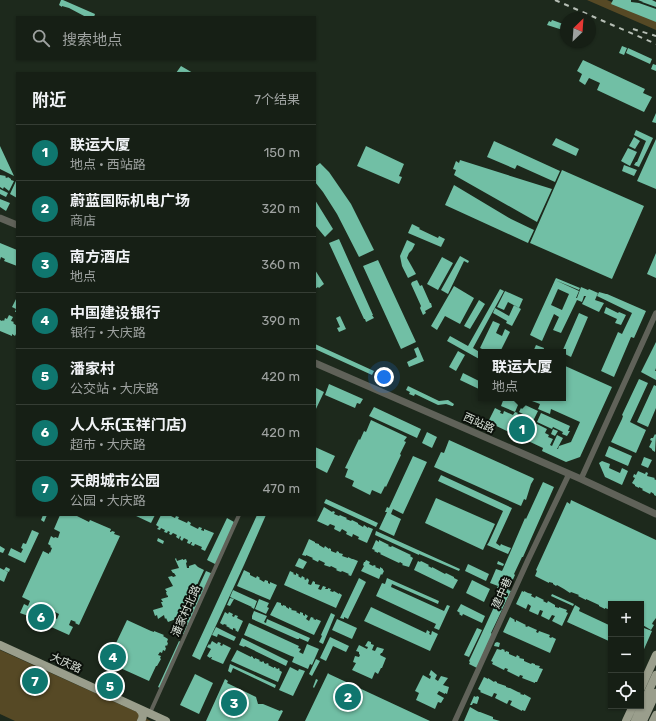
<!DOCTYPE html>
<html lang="zh">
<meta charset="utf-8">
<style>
body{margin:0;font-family:Rubik,"Noto Sans SC",sans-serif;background:#1f271e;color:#f1f3f6}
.controls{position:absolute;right:12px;bottom:12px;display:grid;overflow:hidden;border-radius:0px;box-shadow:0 1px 3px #0004}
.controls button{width:36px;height:36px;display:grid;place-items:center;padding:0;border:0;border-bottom:1px solid #353d34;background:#161f15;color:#f1f3f6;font:20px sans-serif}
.compass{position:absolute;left:560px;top:12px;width:36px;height:36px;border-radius:50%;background:#161f15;box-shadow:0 1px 3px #0004;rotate:25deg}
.you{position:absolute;left:384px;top:377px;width:14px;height:14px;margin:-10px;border:3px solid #fff;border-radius:50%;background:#1a73e8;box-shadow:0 0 0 6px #1a73e833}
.badge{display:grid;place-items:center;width:26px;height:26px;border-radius:50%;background:#0f766e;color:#fff;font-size:13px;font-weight:700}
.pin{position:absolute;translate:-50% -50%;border:2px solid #fff;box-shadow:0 1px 4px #0006}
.popup{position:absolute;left:478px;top:349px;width:88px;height:52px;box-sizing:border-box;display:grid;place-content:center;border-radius:0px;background:#161f15;filter:drop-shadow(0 1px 3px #0005);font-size:13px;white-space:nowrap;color:#9ea2a0}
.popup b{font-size:15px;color:#f1f3f6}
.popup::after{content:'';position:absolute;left:50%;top:100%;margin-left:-8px;border:8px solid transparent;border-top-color:#161f15}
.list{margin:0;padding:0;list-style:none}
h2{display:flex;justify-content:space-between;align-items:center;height:52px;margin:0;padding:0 16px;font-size:17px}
h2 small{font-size:13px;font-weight:400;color:#9ea2a0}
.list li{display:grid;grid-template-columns:26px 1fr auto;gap:12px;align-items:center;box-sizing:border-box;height:56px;padding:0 16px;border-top:1px solid #353d34}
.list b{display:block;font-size:15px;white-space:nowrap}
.list p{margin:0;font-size:13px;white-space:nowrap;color:#9ea2a0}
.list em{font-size:13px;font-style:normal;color:#9ea2a0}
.icon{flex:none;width:22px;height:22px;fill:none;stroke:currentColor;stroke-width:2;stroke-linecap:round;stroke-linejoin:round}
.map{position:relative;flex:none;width:656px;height:721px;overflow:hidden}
.search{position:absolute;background:#161f15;box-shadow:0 1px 3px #0004;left:16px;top:16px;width:300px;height:44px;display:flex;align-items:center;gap:10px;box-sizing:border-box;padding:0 14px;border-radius:0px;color:#9ea2a0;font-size:15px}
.panel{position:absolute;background:#161f15;box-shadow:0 1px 3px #0004;left:16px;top:72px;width:300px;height:444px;border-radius:0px}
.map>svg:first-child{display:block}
.green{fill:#564925}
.building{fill:#71bfa5;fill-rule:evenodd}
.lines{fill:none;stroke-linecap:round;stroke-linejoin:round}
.pedestrian{stroke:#606259;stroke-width:4}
.minor{stroke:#606259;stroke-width:5.5}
.tertiary{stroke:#606259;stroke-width:7}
.primary{stroke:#9a9e8c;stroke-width:8}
.rail{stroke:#b6beb5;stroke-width:2;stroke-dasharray:5 5;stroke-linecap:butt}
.labels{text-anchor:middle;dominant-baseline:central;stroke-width:4;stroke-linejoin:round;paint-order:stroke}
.street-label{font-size:11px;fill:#dae2d9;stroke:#0b100a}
</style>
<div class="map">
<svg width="656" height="721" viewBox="0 0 656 721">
<rect width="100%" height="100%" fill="#1d291c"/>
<path class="green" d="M587 0H607L656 21V30Z
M0 650 139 713 143 717 151 721H15L0 714Z"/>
<path class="building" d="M61 0H63L95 14 94 17H86L69 8 62 6V7L59 5Z
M613 0H631V2L639 3 656 9V22L611 4Z
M638 0H652L656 2V7L642 2H643Z
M552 20 566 25V31L547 25 549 21 551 22Z
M622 46 627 48 624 55 619 53Z
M628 48 652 59 650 64 626 53Z
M583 60 645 89 643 93 652 97 644 112 597 90 600 83 589 78 585 85 579 81 582 74 577 71Z
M653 64 656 65V71L651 69Z
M181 66 193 73H176Z
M656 113V123L652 122Z
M636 130 653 138 639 167 634 165 636 162H637L646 141 634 135Z
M634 137 640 141 635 149 629 146Z
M556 138 579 149 576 156 552 145Z
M656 139V189L637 181Z
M494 141 560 171 555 182 517 165 515 169 487 157Z
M0 146 14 176 0 169Z
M366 146 404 164 399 176 402 177 399 184 357 166Z
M628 148 637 152 630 166 621 161Z
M460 160 552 189 537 222 454 175 456 170 453 169 456 161 459 163Z
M320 163 329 172 351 204 374 250 359 257 337 214 323 192 315 182V167Z
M624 165 637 170 634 176 622 171Z
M562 170 644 206 612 279 530 243Z
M0 175 6 176 5 177 7 178 8 177 11 179V180L14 181 9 191 4 187 3 189 0 187Z
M16 181 17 184V198L10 194Z
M454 185 511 219 534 230 528 243 445 205Z
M0 189 8 193 6 197 0 194Z
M0 199 10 203 6 211 0 207Z
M315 200 333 229 325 237 315 225Z
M412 224 420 228 419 229 438 238 439 236 445 239 441 247 408 233Z
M339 239 373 315H372L374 318 366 322 365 319H364L329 243Z
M407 240 415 244 412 250 409 253 407 258 416 274 408 278 402 266 400 256Z
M0 243 17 250V266L4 261 5 259 1 257 0 260Z
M656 253V278L647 274Z
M460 256 469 261 468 263 464 261 448 294 441 290Z
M442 257 453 263 438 290 427 284Z
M378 260 416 342 401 349 363 266Z
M315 270 324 284 319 288 318 287 315 289Z
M556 278 580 288 579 290 555 280Z
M417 280 420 286 422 285 430 303H431L432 307 425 311 426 313 423 315 420 308 421 306 411 284 412 282Z
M555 280 579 291 576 298H577L581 287 588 290 589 289 598 293 595 300 604 303 599 312 582 304 586 296H584L582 302 577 300 561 333 553 330 559 317 554 314 542 341 530 335ZM558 289 569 294 562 310 551 305Z
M454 286 474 298 460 324 445 316 437 330 431 326Z
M500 289 504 291 473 348 481 353V360L447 341 450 336 468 346Z
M505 291 523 299 519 308 508 302 504 310 497 307Z
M599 292 606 294H607L646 311 634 338 631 337 614 377 601 371 618 332 622 334 632 313 597 296Z
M17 297V312H15L16 309 12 307Z
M479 300 485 304 470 329 464 326Z
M514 305 521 309 512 326 506 323 507 321 493 313 495 308 509 316Z
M606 307 618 313 619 312 626 315 621 325 615 323 617 319 604 313Z
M579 313 588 317 571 357 563 353 562 352Z
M9 315 13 317 11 321 14 322 13 323 17 326V332L15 336 12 334V336L0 331V320L2 321 3 320 4 321 5 318 7 319Z
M340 316 346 329 339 332 337 328 340 327 336 318Z
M493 321 500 324 496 333 502 336 505 329 510 332 500 352H488L480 348Z
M656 342V368L655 371H656V380L641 372Z
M315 344 374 371 372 375 315 349Z
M536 345 544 348 543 352H533Z
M418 347 424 361 409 367 407 362 417 357 414 349Z
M458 351 465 355 456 371 449 367Z
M563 365 612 387 580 457 566 462 542 451 543 448 488 422 495 408 501 411 500 413 503 414 504 411 513 415 515 412 518 413 517 414 547 429 545 433 549 435 548 437 553 439 550 445 552 446 557 435 563 438 557 449H558L559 446 571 442 580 422 551 409 550 414 538 409 540 404 532 401 533 398H563Z
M463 373 481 382V390L460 380Z
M639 379 648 383 630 422 646 430 636 453 611 442 622 419 623 416 622 415Z
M329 384 363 399 360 404 357 403 355 408 325 395Z
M654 385 656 386V408L648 427 637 422Z
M408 386 439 401 448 400 454 404 453 406H452L446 404 438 405 415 394 414 396 409 394 410 392 406 390Z
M316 388 324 392 315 411V391Z
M504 398H521L515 412 501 406Z
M523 404 538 411 533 421 528 419 529 417 519 412Z
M374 407 421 429 417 438 369 416Z
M541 413 570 426 568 431H570L567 436 562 434 563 432 553 427 552 429 537 422Z
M371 420 407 437 404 441 406 442 400 454 401 455 386 487 385 486 381 494 372 490 370 495 352 486 354 481 345 477 348 469 345 468 359 439 360 440 364 431 366 432Z
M553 429 558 431 555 436 551 434Z
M427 432 437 437 432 448 422 443Z
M655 434 656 435 655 452 652 450V449L649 447 652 441 650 440 651 438H653Z
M449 440 533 478 534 479 531 484 526 500 524 499 521 506 434 467 441 452 444 453Z
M609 446 632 456 628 466 605 456Z
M315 447 335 456 327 473 315 467Z
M413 456 427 462 403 514 393 509 391 514 401 519 394 536 379 529 387 512H385L387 507 389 508Z
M644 457 652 460 648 468 641 465Z
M602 461 610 464 609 468 620 473 622 468 628 471 622 485 605 477 599 463Z
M638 471 645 474 646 472 648 473 647 476 655 478 654 479 656 480V496L654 495V494L651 492 650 494 642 490 643 489 639 487V488L635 486V485L632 483 635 478 633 477 634 474 636 475Z
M441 475 512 508 496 543 500 546 501 544 503 545 511 548 508 554 487 545 489 542 503 511 438 481Z
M543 482 554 487 523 557H522L514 574 515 575 508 590 511 591 491 633 492 634 477 668 469 664 470 662 469 661 500 594 503 595 505 591 497 588 498 586 490 583 496 569 502 571 503 569 525 518 526 519Z
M436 498 495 524 483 550 425 523Z
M326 499 378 523 376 527 324 503Z
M571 500 656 540V618L653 622 652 624 654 625 651 630 641 624V604H611V610L605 608V609L599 606V605L586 599V600L578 596 579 595 571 592 570 593 564 589 557 585 556 586 553 584V583L549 582V583L535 576 537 571 536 570 567 502 570 504Z
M324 507 332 512 333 511 335 512 334 514 339 516 340 515 342 516 347 518 346 519 351 521 352 520 358 523V524L363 527 364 525 368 528V527L373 529 367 543 358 539 359 537 353 534 352 537 346 534 347 532 342 529 340 532 334 529 335 526 330 524 328 526 317 521Z
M43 515H47L44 522 41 520Z
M60 515H75L89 522 90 520 111 529 110 532H111L112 531 115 532 114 534 120 536 79 625 75 623 76 622 71 620 69 625 73 627 69 635 49 626 53 617 57 619 59 614 55 612 54 614 46 610 47 608 42 606 40 611 44 613 40 622 34 619V618L20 613 24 604 28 606 30 601 22 597 43 551 49 554V552L50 553 52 548 50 547 51 546 48 544 51 536 54 538 55 537 58 538 60 532 54 529Z
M134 515H155L151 523Z
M161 515H169L175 518 176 516 179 517 178 519 187 523 188 521 191 523 190 525 198 529 199 527 202 528 201 530 204 531V529L214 533 205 551 201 549 202 547 195 544 194 546 191 545 192 542H191L190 544 187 543 188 540 184 538 182 541 180 539 181 537 180 536 179 539 176 537 177 535 173 533 171 535 169 534 170 532 168 531 167 533 164 532 165 530 161 528 160 530 157 529 159 527 156 525Z
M257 515H266L244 565 200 660 192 656Z
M227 518 234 522 217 565 207 560Z
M32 530 39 533 25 563 8 555 11 548 21 553 23 549 21 548 23 543 26 544Z
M376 531 460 569 459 571 419 554V555L375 535Z
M158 538 164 541 163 544 157 541Z
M309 539 315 542V543L319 544V545L324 548 325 546 329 549V548L331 549V551L336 553 337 551 339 552V553L343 554 342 556 348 558V557L352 559H353L358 561 351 576 348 575 349 574 342 571 341 572 338 571 336 570 337 569 331 566 330 567 324 565 325 563 319 560 318 562 312 559 313 558 306 555V556L302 555Z
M376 540 379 542V540L389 545 388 546 391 547 392 546 411 555 410 556 413 558 409 567 402 565 403 564 400 562 399 563 380 554 381 553 378 552V553L374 551 375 550 372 549Z
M0 546 5 549 3 553 0 552Z
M176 558 177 561 183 559V560L186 559 187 562 186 563 187 568H189V566L195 564 198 567 204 570 180 622 176 619 168 622 166 618 165 619 164 615 158 619 157 615 155 616 153 610 163 607 161 602H163L161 599 168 597V595L167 596 166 592H167L165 589 173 586 168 577 172 576 173 577 176 576 174 573H173L171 570 179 568 175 559Z
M299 558 307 562 303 569 295 566Z
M366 560 370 562 369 564 373 566 374 565 376 566 375 567 380 569V567L383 569V570L384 571 382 575 381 574 379 579 361 571 364 566 363 565 364 562H365Z
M418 561 420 562 421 561 429 565 428 566 432 568V567L445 574 446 573 454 577V578L458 580 453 589 414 570Z
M498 561 504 564 503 566 497 564Z
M468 564 489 574 486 581 465 571Z
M6 567 10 569 9 572 4 570Z
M0 568 8 572 4 582 0 580Z
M244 570 250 573V575L256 578 257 576 260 578 259 579 264 582 265 580 268 581V583L270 584V582L277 585 270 600 237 586Z
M206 571 213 574 185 635 183 634 187 625 182 623Z
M290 571 294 573 293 574 296 575V573L299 575 298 576 301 578 302 576 305 578 304 579 306 580 307 578 309 580 308 584 311 585 313 581 315 582V584L320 585 318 589 321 590 323 586 326 587 325 589H328V588L331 589 330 591 333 592 334 591 339 594V593L342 595 336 608 284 585Z
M359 578 366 582 348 619 344 617V619L340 618Z
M387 578 439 601 438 604 392 584 391 587 444 611 447 605 450 606 439 630 434 628 436 624 376 596 382 583 385 584Z
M472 580 490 589 484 602 466 593Z
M233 590 257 601 254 609 251 607H252L230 597Z
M522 591 524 592V591L528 593 532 594 531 596 535 598 536 596 544 600 543 601 547 603 548 601 555 605V607L559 608V607L567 610 566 612 568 613 562 626 552 621 555 616 552 615 549 620 541 616 543 611 540 610 538 615 529 611 531 606 528 604 526 609 516 604Z
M552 594 574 604 573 606 551 596Z
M230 598 234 599 230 606 227 605Z
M259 599 269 603 267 607 269 608 266 614 255 609Z
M277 602 281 603V605L283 606V605L286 606V607L289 609V607L292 609 291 610 297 611 296 612 300 614V612L303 613V615L305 616V614L308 616 306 619 309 621 311 617 314 618 313 619 316 620V619L321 621 314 635 270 615Z
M461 604 485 616 482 623 463 614 462 616 459 614 460 613 457 611Z
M575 605 580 608 579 611 611 626V642L567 622Z
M371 607 426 633 427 630 430 632 429 634 431 635 432 631 438 634 430 651 364 621Z
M254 611 267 616 264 622 266 623 267 619 310 638 308 642 299 638V639H297L252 619V616Z
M225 612 228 614 229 612 233 614 232 616 234 617 235 615 238 616 237 618 243 621 238 632 235 630 236 629 233 628V630L229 628H230L226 626 227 625 224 624 223 625 220 623Z
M331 613 335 615 323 644 319 642 322 636 321 635Z
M510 617 515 620 514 621 516 622V620L526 625 525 626 527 627 528 626 537 630 536 632 538 633 539 631 550 635 549 637 551 638 552 637 556 639 550 653 503 632Z
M337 619 357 628 352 639 332 630Z
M127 620 151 631 154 632V631L164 635 163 636 168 639 167 642 168 643 167 646 166 645 165 647 166 648 165 651 163 650 162 653 160 652 158 655 161 656 160 658 161 659 157 666H156L149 681 107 662Z
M249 623 299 646 298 648 301 649 299 652 303 654 307 644 319 649 312 665 310 664 308 669 292 662 294 657 291 656 244 635Z
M216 627 236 637 234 641 218 634 217 637 212 635Z
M477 628 482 630 469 657 464 655Z
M644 628 652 631 641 656V635Z
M330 637 349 646 346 652 333 646 326 661 320 658Z
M242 638 288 661 286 666 245 646 244 647 239 645Z
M179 641 181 642 160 688 158 687Z
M212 641 217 644 218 642 221 643 220 645 222 646 223 644 231 648 223 664 211 659 212 657H211L210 658 207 656 211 649 207 647 209 644 210 645Z
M368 641 371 642V644L374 645 372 650 375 651 377 647 384 649 382 653H381L380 655 386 658 382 668H381L378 674 375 672 372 679 352 670 356 663 353 662 355 656 359 657 360 655 359 654V652L356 651 359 645 367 649 368 647 365 646Z
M497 642 500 643 499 647 494 646 495 643Z
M497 649 501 650 502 649 505 650 504 651 506 652V651L509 652V654L516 657 517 655 520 657 519 658 524 659V661L531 664 532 663 535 664V665L540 666 539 668 543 669 537 682H535V683L522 678 523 676 520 675 519 677 507 671 508 669 505 668 504 670 492 664 493 662 491 661Z
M237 650 251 657V656L253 657V658L255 659V658L260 660 259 661 262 662 263 661 264 662V663L266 664 267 663 269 664 268 665 274 668V667H276L275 668 278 669V668L280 669 279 670 282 672 278 682 231 661Z
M316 659 320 661 312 676 309 674Z
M230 664 276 685 275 688 233 668 231 673 228 671Z
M290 667 298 671 299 669 305 671 293 696 279 690Z
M431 670 437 675 435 679 438 681 441 676 448 678 443 685 449 687 447 694 445 693V694L439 691 437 694 444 698 441 703 438 702 435 709 416 700 419 693 415 691 423 675 430 679 431 676 429 675Z
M328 673 329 674 430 721H305Z
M195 674 213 683 199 714 180 705Z
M484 677 488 679V678L494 682 495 681 497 682V683L506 686V687L509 688H510L518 692 521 693 520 694 524 695V694L531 698 525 711 522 710V711L510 705 512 701 509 700 507 704 495 698 497 694 494 693 492 697 480 692 481 691 478 689Z
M225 679 228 681 227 683 256 697 258 704H263L280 711 281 710 283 711 278 721H206Z
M316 679 318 680 314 688 313 687Z
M474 696 476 697 477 696 479 697V698L477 704 473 703 472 705H470Z
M470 707 477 711 479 712H480L493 717V719L500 721H464Z"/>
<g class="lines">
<path class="pedestrian" d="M150 713 239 515"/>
<path class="minor" d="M581 479 656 313
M455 721 528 560 569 474"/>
<path class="tertiary" d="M0 218 17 225
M315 363 581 479 656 514"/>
<path class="primary" d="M0 645 166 721
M641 688 656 655
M139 709C143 712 144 716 141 721
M626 721 633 706
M635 721 656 675
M643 721 656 693
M653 721 656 715"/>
<path class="rail" d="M555 0 656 44
M633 29 656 36"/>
</g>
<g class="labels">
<g class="street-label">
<text transform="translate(479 423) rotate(24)">西站路</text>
<text transform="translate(502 593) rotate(-66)">建中巷</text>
<text transform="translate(186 611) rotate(-66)">潘家村北路</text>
<text transform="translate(66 663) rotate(24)">大庆路</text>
</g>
</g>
</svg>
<div class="controls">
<button>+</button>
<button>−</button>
<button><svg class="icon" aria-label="locate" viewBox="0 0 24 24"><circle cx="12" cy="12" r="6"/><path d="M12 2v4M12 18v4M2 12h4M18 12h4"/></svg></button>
</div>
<svg class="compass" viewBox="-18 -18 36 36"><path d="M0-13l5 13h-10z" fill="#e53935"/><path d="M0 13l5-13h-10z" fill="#9ea2a0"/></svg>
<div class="you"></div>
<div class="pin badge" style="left:522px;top:429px">1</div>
<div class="popup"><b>联运大厦</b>地点</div>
<div class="pin badge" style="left:348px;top:697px">2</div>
<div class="pin badge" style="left:234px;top:703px">3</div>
<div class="pin badge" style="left:113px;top:657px">4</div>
<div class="pin badge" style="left:110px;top:686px">5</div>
<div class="pin badge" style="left:41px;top:617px">6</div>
<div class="pin badge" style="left:35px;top:681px">7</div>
<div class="search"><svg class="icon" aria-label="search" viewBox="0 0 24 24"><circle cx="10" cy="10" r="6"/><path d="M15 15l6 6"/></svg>搜索地点</div>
<section class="panel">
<h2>附近<small>7个结果</small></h2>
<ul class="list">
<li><span class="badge">1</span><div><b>联运大厦</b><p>地点 · 西站路</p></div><em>150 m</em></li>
<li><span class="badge">2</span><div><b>蔚蓝国际机电广场</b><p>商店</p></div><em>320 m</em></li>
<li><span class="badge">3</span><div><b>南方酒店</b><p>地点</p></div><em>360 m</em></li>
<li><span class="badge">4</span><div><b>中国建设银行</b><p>银行 · 大庆路</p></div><em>390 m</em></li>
<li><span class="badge">5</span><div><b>潘家村</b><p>公交站 · 大庆路</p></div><em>420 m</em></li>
<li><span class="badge">6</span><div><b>人人乐(玉祥门店)</b><p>超市 · 大庆路</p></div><em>420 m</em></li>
<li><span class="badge">7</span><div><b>天朗城市公园</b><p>公园 · 大庆路</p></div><em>470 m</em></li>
</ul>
</section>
</div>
